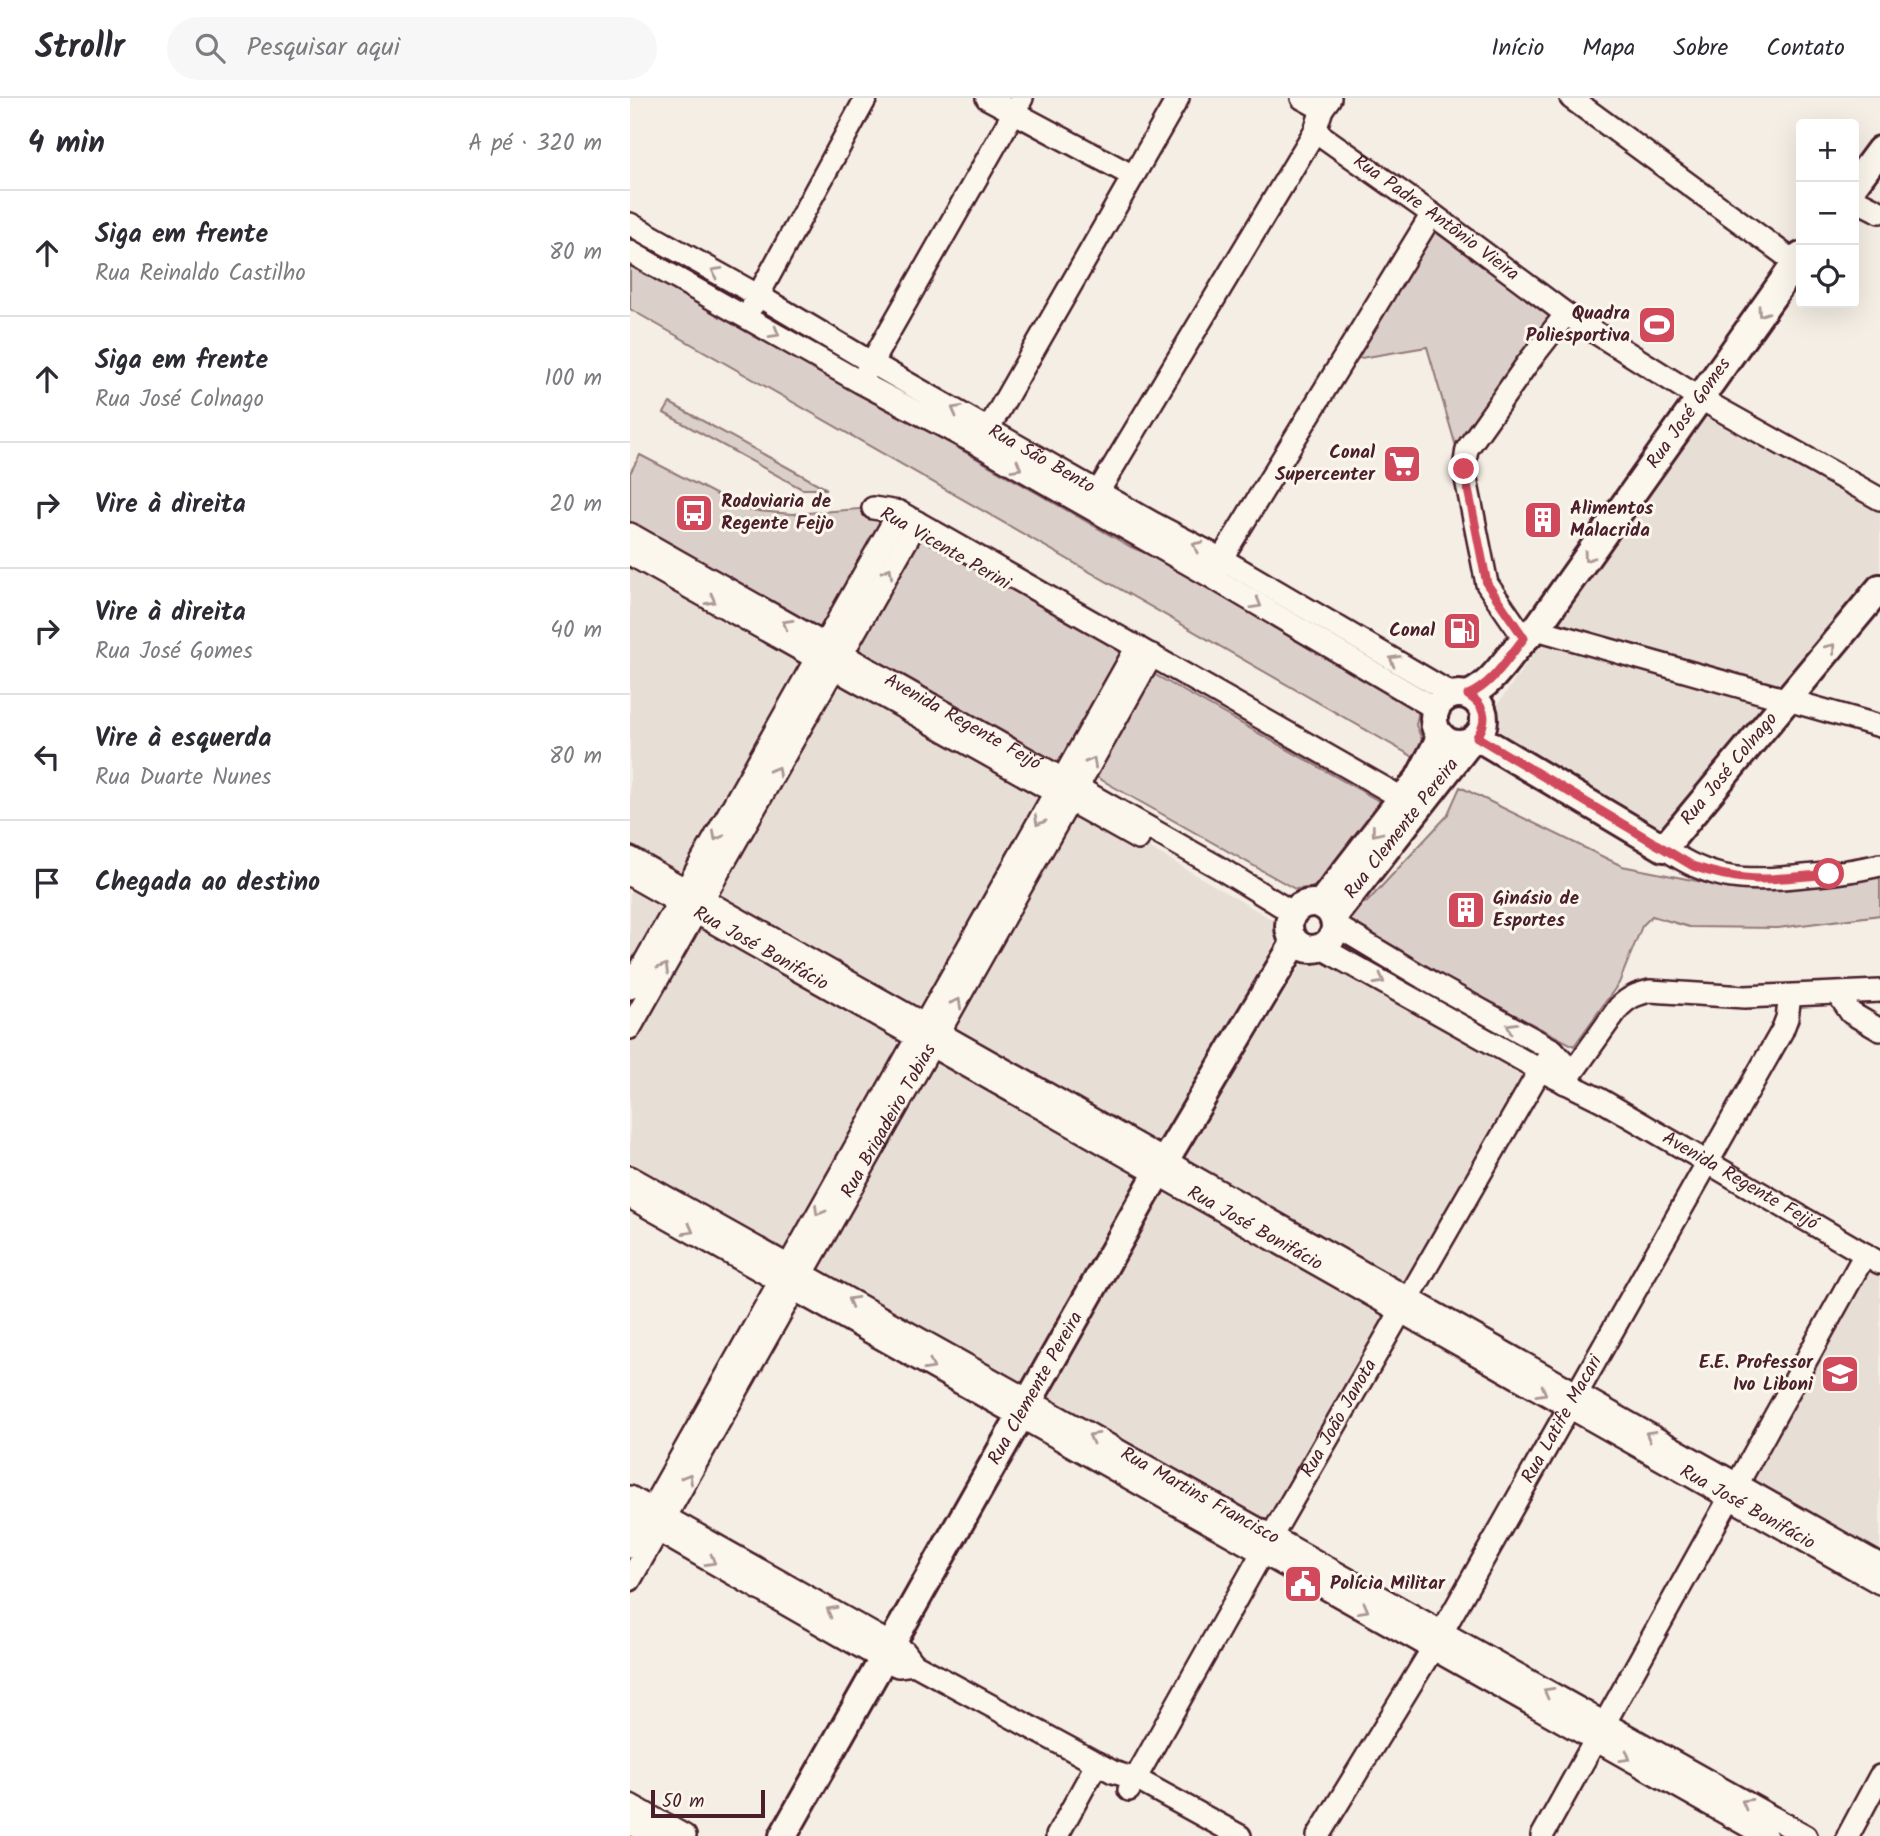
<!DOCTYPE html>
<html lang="pt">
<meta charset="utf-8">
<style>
body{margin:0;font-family:Kalam,sans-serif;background:#f7f7f7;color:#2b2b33}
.controls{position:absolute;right:21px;top:21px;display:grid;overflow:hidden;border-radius:7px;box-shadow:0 7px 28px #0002}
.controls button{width:63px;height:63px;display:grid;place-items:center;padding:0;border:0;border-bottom:2px solid #e1e1e2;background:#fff;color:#2b2b33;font:35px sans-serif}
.scale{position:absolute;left:21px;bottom:18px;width:114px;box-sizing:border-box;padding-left:7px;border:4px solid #4a1f2b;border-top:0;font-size:19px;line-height:24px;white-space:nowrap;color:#4a1f2b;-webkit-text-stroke:5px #fbf7ec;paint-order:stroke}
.stop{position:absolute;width:21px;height:21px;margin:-16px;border:5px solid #d1495b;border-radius:50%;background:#fff}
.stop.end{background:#d1495b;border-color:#fff;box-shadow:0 2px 7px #0008}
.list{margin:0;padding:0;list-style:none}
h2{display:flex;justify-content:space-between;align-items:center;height:91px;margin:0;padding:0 28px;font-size:30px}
h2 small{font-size:23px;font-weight:400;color:#7c7c81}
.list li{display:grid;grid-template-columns:46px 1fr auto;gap:21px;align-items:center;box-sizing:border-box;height:126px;padding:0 28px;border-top:2px solid #e1e1e2}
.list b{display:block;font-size:26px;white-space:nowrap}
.list p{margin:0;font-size:23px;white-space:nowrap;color:#7c7c81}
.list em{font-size:23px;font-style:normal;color:#7c7c81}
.icon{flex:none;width:38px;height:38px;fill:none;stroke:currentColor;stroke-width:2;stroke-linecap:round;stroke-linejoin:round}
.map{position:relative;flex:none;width:1250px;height:1738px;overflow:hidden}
header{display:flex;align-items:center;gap:42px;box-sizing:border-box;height:98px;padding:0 35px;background:#fff;border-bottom:2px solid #e1e1e2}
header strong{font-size:33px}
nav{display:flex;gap:38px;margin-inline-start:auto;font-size:24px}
.search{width:490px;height:63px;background:#f7f7f7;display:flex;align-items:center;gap:18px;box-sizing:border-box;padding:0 24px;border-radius:38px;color:#7c7c81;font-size:26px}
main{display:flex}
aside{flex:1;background:#fff}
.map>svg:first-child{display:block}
.built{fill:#e7dfd6}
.green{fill:#dbd0c9;stroke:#92787a;stroke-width:2}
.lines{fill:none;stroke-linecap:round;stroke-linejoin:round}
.minor-casing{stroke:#4a1f2b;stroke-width:26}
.major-casing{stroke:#4a1f2b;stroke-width:32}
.minor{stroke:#fbf7ec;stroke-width:21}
.major{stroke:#fbf7ec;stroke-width:26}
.oneway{stroke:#ab9695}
.route{stroke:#d1495b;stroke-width:9}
.labels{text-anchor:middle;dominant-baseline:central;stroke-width:6;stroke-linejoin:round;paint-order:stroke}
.street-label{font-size:19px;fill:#4a1f2b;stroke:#fbf7ec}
.poi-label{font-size:19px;font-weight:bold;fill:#4a1f2b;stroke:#fbf7ec;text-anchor:end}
</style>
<header>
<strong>Strollr</strong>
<div class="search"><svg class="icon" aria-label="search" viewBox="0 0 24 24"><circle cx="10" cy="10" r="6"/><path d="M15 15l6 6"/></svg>Pesquisar aqui</div>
<nav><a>Início</a><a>Mapa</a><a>Sobre</a><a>Contato</a></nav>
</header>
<main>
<aside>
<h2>4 min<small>A pé · 320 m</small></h2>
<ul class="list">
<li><svg class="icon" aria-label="ahead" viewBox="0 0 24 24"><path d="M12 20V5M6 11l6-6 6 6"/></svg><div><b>Siga em frente</b><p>Rua Reinaldo Castilho</p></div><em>80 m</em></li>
<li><svg class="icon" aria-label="ahead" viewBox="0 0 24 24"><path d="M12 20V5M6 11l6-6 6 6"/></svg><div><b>Siga em frente</b><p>Rua José Colnago</p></div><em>100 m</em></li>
<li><svg class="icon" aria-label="right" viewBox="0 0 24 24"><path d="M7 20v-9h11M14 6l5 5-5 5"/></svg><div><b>Vire à direita</b></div><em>20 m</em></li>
<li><svg class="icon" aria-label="right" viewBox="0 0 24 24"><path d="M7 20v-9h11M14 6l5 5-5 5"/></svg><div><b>Vire à direita</b><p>Rua José Gomes</p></div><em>40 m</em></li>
<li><svg class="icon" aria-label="left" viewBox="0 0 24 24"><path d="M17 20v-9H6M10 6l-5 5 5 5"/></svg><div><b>Vire à esquerda</b><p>Rua Duarte Nunes</p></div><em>80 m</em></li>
<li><svg class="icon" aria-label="arrive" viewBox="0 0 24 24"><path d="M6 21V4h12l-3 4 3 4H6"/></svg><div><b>Chegada ao destino</b></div></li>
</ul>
</aside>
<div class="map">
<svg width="1250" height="1738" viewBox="0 0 1250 1738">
<rect width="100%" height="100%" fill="#f4eee4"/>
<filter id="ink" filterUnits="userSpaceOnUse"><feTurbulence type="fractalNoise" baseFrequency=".0143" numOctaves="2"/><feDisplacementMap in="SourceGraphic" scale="14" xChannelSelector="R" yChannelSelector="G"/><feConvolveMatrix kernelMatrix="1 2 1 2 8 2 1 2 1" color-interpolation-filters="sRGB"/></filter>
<g filter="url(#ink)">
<path class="built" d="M1074 312 1250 406V479L1160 596 918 524Z
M0 456 186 561 56 792 0 760Z
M911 545 1132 602 1139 613 1048 726 1021 728 855 624Z
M204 571 425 695 295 927 74 801Z
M440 703 653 828 535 1063 310 935Z
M0 777 49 805 0 890Z
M66 814 287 940 158 1168 0 1079V930Z
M682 849 910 972 779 1201 548 1071Z
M302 948 527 1076 398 1303 173 1176Z
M540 1084 771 1214 641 1439 412 1311Z
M1235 1156 1250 1165V1467L1108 1387Z"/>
<path class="green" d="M802 132 924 217 833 341 825 345 797 249 725 261Z
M0 160 86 211 501 449 636 506 790 607 786 627 793 644 787 661 0 211Z
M40 305 197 391H172L34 315Z
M10 357 116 412 163 416 243 410 265 422 194 547 0 431V375Z
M282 432 503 557 433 682 211 557Z
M520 574 756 707 689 787 680 790 665 791 461 676Z
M830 689 992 768 1102 790 1250 779V817L1148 830 1059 829 1022 818 1012 828 989 885 944 948 714 828 715 810 737 804 817 718Z"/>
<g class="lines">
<defs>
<g id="minor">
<path d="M357 0 503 78"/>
<path d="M672 0 692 11"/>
<path d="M941 0 1166 165"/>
<path id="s1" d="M685 33 802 116 936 216 1071 301 1250 401"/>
<path d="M1224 101 1250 114"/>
<path id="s2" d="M0 126 129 198 242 265 523 425 592 461 822 596"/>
<path d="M0 154 230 284 349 347 580 478 806 611"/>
<path d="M123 207 236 0"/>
<path d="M235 276 392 0"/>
<path d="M352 342 548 0"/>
<path d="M462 404 685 33 692 11 700 0"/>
<path d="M243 410 269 414 786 708"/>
<path id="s3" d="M0 436 588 769 663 815"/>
<path d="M0 456 508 741"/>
<path d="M585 471 802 116"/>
<path d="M906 531 1250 628"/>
<path d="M894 540 857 486 834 371 837 351 897 266 936 216"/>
<path d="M1034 750C1082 784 1118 784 1174 778 1199 776 1225 773 1250 767"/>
<path d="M0 760 1250 1467"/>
<path id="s4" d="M0 777 1250 1485"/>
<path d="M705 827 802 885 923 952 933 963"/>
<path id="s5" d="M690 849 910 972 971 1002 1250 1165"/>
<path d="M0 890 269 414"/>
<path d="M1208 896 1221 915 1250 932"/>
<path d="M0 930 287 424"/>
<path d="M935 985 989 909C999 899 1007 896 1020 893L1115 899 1250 893"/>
<path id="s6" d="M0 1079 1176 1738"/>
<path d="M0 1099 1136 1738"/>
<path d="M0 1399 275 1554 284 1566 483 1674 506 1681 610 1738"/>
<path d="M0 1417 252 1561 268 1568 284 1566"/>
<path d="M0 1449 507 549"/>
<path id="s7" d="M0 1482 522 557"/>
<path id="s8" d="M499 1692 641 1439 910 972 923 952"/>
<path d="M0 1707 55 1738"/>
<path d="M0 1725 23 1738"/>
<path d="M427 1738 467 1665"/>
<path id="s9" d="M688 1738 803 1550 1152 933 1157 920 1160 898"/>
<path d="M912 1738 1235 1156"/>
<path d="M1218 1738 1250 1678"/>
</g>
<g id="major">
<path d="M1224 87 1250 52"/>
<circle cx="829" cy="621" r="25"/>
<path id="s10" d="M838 597C868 584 880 550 906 531L1171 158"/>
<path id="s11" d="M847 639 1034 750 1250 490"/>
<path d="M694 801 765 709 788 682 811 638"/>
<circle cx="682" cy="828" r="23"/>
<path id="s12" d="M703 819 840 644"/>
<path id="s13" d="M153 1738 527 1076 665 844"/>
</g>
</defs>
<use href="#minor" class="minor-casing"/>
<use href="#major" class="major-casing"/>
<use href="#minor" class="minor"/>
<use href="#major" class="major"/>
</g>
<defs><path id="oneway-chevron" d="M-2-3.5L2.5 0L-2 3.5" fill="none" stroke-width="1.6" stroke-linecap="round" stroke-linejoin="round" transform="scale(1.75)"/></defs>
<g class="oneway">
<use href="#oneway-chevron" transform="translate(86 174) rotate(-151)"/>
<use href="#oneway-chevron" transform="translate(1132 214) rotate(125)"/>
<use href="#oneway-chevron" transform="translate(145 235) rotate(30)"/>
<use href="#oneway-chevron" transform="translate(326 312) rotate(-151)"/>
<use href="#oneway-chevron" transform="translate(387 369) rotate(30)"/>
<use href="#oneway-chevron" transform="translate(567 448) rotate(-152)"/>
<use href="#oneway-chevron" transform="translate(958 459) rotate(126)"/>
<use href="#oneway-chevron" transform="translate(258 474) rotate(-61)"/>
<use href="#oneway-chevron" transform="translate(81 502) rotate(29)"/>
<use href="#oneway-chevron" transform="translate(627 506) rotate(30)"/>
<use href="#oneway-chevron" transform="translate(157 526) rotate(-150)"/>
<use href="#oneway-chevron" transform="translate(1201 550) rotate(-51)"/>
<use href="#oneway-chevron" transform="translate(764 562) rotate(-150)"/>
<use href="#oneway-chevron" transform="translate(462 664) rotate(-61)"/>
<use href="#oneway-chevron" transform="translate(146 673) rotate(-61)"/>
<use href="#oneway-chevron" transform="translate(409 723) rotate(119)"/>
<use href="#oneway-chevron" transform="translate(746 734) rotate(128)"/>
<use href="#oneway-chevron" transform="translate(87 738) rotate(119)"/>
<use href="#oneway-chevron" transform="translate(34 870) rotate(-60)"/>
<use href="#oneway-chevron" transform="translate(750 882) rotate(29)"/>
<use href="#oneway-chevron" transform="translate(327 905) rotate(-61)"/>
<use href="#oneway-chevron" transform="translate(881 929) rotate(-151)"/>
<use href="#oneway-chevron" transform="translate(189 1113) rotate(120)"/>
<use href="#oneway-chevron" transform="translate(59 1132) rotate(29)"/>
<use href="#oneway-chevron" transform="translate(222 1203) rotate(-151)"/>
<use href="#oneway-chevron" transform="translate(300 1268) rotate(29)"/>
<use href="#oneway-chevron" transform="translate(912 1294) rotate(30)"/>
<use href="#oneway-chevron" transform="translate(1020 1337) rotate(-151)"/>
<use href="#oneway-chevron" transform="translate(463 1339) rotate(-151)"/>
<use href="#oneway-chevron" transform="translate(58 1380) rotate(-60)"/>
<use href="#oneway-chevron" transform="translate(81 1463) rotate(30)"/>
<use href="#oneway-chevron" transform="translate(734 1511) rotate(29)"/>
<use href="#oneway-chevron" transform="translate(201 1513) rotate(-150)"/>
<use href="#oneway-chevron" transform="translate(918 1594) rotate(-151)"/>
<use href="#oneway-chevron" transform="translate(996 1659) rotate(30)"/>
<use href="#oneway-chevron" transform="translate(1116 1705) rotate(-151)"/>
</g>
</g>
<g class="lines" filter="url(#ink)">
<path class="route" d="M834 371 857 486 894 540C878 560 862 587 838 597 855 607 859 622 847 639L1063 768C1116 787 1144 781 1199 776"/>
</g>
<defs>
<symbol id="stadium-square" viewBox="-11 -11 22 22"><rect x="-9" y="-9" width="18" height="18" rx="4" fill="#d1495b" stroke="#fbf7ec"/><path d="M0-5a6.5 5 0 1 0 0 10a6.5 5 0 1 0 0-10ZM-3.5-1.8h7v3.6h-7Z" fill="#fff"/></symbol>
<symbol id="supermarket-square" viewBox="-11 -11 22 22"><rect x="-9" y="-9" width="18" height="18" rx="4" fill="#d1495b" stroke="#fbf7ec"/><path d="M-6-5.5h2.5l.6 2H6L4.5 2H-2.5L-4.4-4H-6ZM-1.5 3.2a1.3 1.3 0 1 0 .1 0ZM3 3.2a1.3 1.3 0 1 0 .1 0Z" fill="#fff"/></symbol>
<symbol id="bus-square" viewBox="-11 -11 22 22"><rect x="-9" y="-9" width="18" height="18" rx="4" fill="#d1495b" stroke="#fbf7ec"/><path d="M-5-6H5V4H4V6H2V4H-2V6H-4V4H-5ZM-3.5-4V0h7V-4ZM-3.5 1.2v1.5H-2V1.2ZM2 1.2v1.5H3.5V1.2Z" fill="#fff"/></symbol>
<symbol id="building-square" viewBox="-11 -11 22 22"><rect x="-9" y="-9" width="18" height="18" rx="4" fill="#d1495b" stroke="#fbf7ec"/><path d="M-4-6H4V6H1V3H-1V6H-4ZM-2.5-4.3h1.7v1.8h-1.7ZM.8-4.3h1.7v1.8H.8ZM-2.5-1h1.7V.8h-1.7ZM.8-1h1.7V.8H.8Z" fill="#fff"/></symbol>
<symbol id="fuel-square" viewBox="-11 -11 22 22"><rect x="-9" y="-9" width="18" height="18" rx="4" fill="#d1495b" stroke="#fbf7ec"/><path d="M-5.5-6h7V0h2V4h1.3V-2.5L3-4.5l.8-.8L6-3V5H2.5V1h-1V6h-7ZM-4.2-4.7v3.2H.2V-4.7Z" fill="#fff"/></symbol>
<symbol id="school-square" viewBox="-11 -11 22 22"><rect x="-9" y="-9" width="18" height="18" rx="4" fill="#d1495b" stroke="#fbf7ec"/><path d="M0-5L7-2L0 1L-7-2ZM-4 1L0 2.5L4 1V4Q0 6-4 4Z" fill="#fff"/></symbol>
<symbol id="civic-square" viewBox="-11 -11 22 22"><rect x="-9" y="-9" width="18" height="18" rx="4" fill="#d1495b" stroke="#fbf7ec"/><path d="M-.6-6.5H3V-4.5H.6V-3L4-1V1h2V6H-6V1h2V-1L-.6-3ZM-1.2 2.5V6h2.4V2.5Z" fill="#fff"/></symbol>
</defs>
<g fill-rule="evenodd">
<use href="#stadium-square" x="1005" y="205" width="44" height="44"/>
<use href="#supermarket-square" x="750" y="344" width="44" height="44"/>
<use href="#bus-square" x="42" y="393" width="44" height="44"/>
<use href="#building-square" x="891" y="400" width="44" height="44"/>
<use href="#fuel-square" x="810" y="511" width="44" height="44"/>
<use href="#building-square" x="814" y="790" width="44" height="44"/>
<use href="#school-square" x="1188" y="1254" width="44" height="44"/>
<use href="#civic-square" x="651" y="1464" width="44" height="44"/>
</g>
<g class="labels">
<g class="street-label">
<text stroke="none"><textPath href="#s1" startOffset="149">Rua Padre Antônio Vieira</textPath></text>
<text stroke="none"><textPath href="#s10" startOffset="360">Rua José Gomes</textPath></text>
<text stroke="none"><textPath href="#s2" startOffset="474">Rua São Bento</textPath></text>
<text transform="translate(315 451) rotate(30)">Rua Vicente Perini</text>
<text stroke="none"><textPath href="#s3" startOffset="382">Avenida Regente Feijó</textPath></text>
<text stroke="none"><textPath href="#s11" startOffset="320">Rua José Colnago</textPath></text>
<text stroke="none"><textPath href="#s12" startOffset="112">Rua Clemente Pereira</textPath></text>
<text stroke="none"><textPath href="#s4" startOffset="150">Rua José Bonifácio</textPath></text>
<text stroke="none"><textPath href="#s7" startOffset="527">Rua Brigadeiro Tobias</textPath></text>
<text stroke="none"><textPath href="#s5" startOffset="481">Avenida Regente Feijó</textPath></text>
<text stroke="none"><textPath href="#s4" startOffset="718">Rua José Bonifácio</textPath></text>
<text stroke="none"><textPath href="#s13" startOffset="514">Rua Clemente Pereira</textPath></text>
<text stroke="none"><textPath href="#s8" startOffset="427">Rua João Janota</textPath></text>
<text stroke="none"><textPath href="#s9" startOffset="483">Rua Latife Macari</textPath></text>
<text stroke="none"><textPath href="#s6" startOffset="653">Rua Martins Francisco</textPath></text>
<text stroke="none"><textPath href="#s4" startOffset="1284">Rua José Bonifácio</textPath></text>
</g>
<g class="poi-label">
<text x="1000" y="216">Quadra<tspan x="1000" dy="22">Poliesportiva</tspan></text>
<text x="745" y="355">Conal<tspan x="745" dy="22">Supercenter</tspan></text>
<text x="91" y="404" text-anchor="start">Rodoviaria de<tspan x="91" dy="22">Regente Feijo</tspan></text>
<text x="940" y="411" text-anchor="start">Alimentos<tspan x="940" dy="22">Malacrida</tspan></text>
<text x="805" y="533">Conal</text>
<text x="863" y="801" text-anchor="start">Ginásio de<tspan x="863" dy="22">Esportes</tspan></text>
<text x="1183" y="1265">E.E. Professor<tspan x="1183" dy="22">Ivo Liboni</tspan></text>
<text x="700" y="1486" text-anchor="start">Polícia Militar</text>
</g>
</g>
</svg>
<div class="controls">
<button>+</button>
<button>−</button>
<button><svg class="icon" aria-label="locate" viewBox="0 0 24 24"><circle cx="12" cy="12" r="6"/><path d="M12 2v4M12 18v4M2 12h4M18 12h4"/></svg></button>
</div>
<div class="scale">50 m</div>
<div class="stop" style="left:1199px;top:776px"></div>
<div class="stop end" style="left:834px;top:371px"></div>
</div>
</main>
